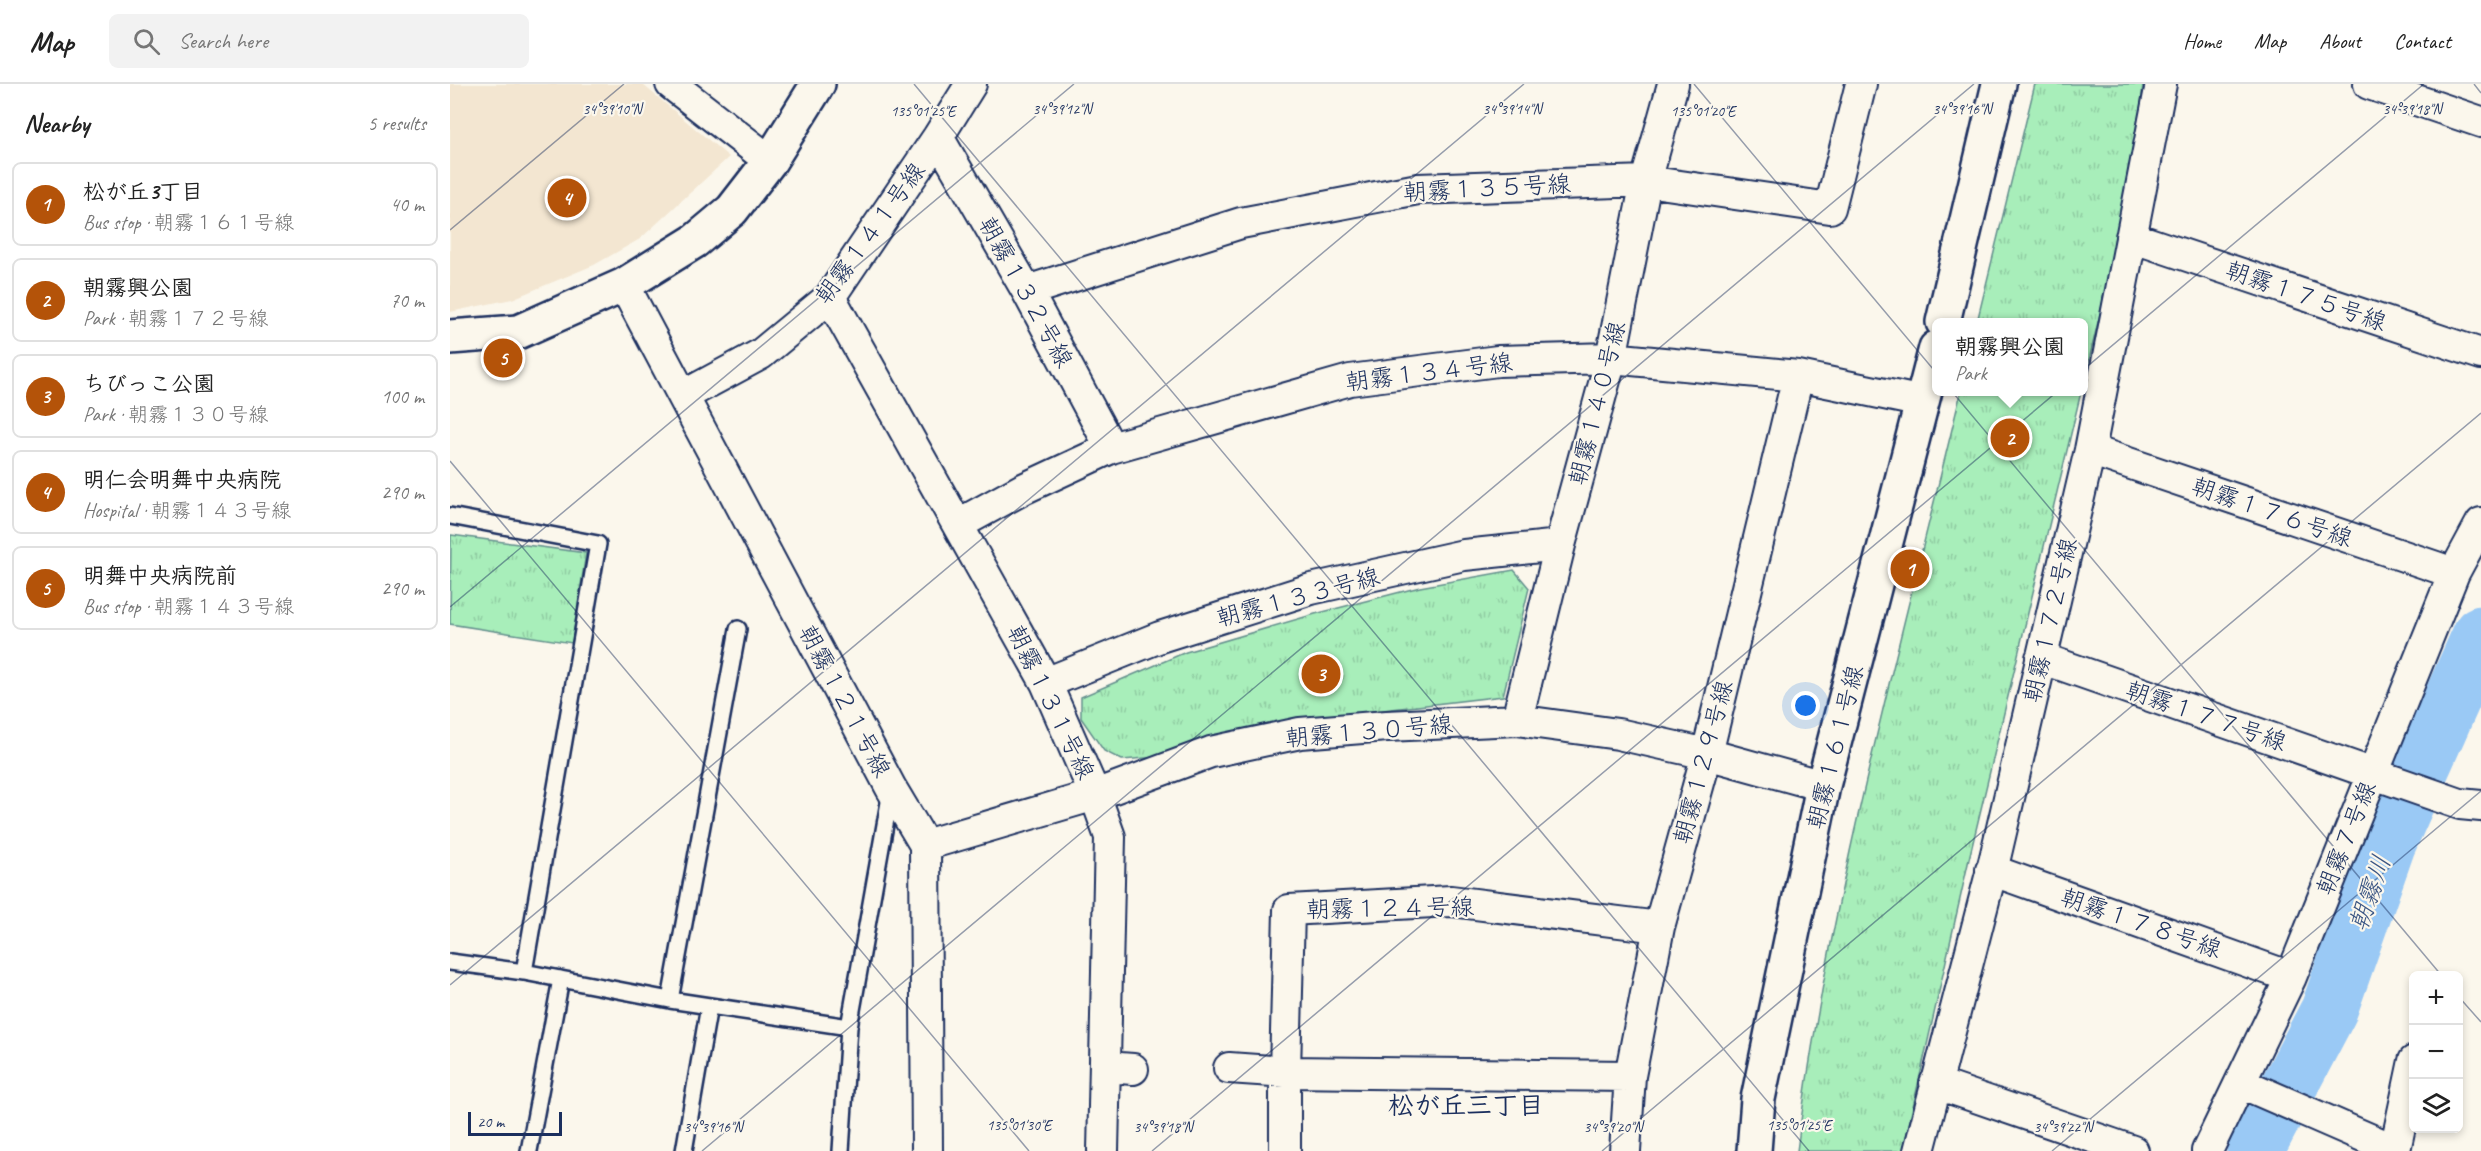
<!DOCTYPE html>
<meta charset="utf-8">
<style>
body{margin:0;font-family:Caveat,"Klee One",sans-serif;background:#f2f2f2;color:#222}
.controls{position:absolute;right:18px;bottom:18px;display:grid;overflow:hidden;border-radius:9px;box-shadow:0 3px 9px #0003}
.controls button{width:54px;height:54px;display:grid;place-items:center;padding:0;border:0;border-bottom:2px solid #e0e0e0;background:#fff;color:#222;font:30px sans-serif}
.scale{position:absolute;left:18px;bottom:15px;width:94px;box-sizing:border-box;padding-left:6px;border:3px solid #1b2f5e;border-top:0;font-size:16px;line-height:21px;white-space:nowrap;color:#1b2f5e;-webkit-text-stroke:4px #fbf7ec;paint-order:stroke}
.you{position:absolute;left:1356px;top:622px;width:21px;height:21px;margin:-15px;border:4px solid #fff;border-radius:50%;background:#1a73e8;box-shadow:0 0 0 9px #1a73e833}
.badge{display:grid;place-items:center;width:39px;height:39px;border-radius:50%;background:#b45309;color:#fff;font-size:20px;font-weight:700}
.pin{position:absolute;translate:-50% -50%;border:3px solid #fff;box-shadow:0 2px 6px #0006}
.popup{position:absolute;left:1482px;top:234px;width:156px;height:78px;box-sizing:border-box;display:grid;place-content:center;border-radius:9px;background:#fff;filter:drop-shadow(0 2px 4px #0005);font-size:20px;white-space:nowrap;color:#767676}
.popup b{font-size:22px;color:#222}
.popup::after{content:'';position:absolute;left:50%;top:100%;margin-left:-12px;border:12px solid transparent;border-top-color:#fff}
.list{margin:0;padding:0;list-style:none}
h2{display:flex;justify-content:space-between;align-items:center;height:78px;margin:0;padding:0 24px;font-size:26px}
h2 small{font-size:20px;font-weight:400;color:#767676}
.list li{display:grid;grid-template-columns:39px 1fr auto;gap:18px;align-items:center;box-sizing:border-box;height:84px;margin:0 12px 12px;padding:0 12px;border:2px solid #e0e0e0;border-radius:9px}
.list b{display:block;font-size:22px;white-space:nowrap}
.list p{margin:0;font-size:20px;white-space:nowrap;color:#767676}
.list em{font-size:20px;font-style:normal;color:#767676}
.icon{flex:none;width:33px;height:33px;fill:none;stroke:currentColor;stroke-width:2;stroke-linecap:round;stroke-linejoin:round}
.map{position:relative;flex:none;width:2031px;height:1067px;overflow:hidden}
header{display:flex;align-items:center;gap:36px;box-sizing:border-box;height:84px;padding:0 30px;background:#fff;border-bottom:2px solid #e0e0e0}
header strong{font-size:28px}
nav{display:flex;gap:33px;margin-inline-start:auto;font-size:21px}
.search{width:420px;height:54px;background:#f2f2f2;display:flex;align-items:center;gap:15px;box-sizing:border-box;padding:0 21px;border-radius:9px;color:#767676;font-size:22px}
main{display:flex}
aside{flex:1;background:#fff}
.map>svg:first-child{display:block}
.built{fill:#f3e6d1}
.park{fill:url(#park-tufts);stroke:#628e8c;stroke-width:1.5}
.lines{fill:none;stroke-linecap:round;stroke-linejoin:round}
.river{stroke:#9ac9f5;stroke-width:57}
.lane-casing{stroke:#1b2f5e;stroke-width:20}
.street-casing{stroke:#1b2f5e;stroke-width:34}
.secondary-casing{stroke:#1b2f5e;stroke-width:38}
.lane{stroke:#fbf7ec;stroke-width:15}
.street{stroke:#fbf7ec;stroke-width:30}
.secondary{stroke:#fbf7ec;stroke-width:33}
.ticks{fill:none;stroke:#1b2f5e;stroke-width:1.5;stroke-opacity:0.45}
.labels{text-anchor:middle;dominant-baseline:central;stroke-width:4.5;stroke-linejoin:round;paint-order:stroke}
.street-label{font-size:24px;fill:#1b2f5e;stroke:#fbf7ec}
.water-label{font-size:26px;font-style:italic;fill:#3b5684;stroke:#fbf7ec}
.neighbourhood-label{font-size:26px;font-weight:bold;fill:#1b2f5e;stroke:#fbf7ec}
.ticks-label{font-size:15px;text-anchor:middle;fill:#1b2f5e;stroke:#fbf7ec;stroke-width:4.5;stroke-linejoin:round;paint-order:stroke}
</style>
<header>
<strong>Map</strong>
<div class="search"><svg class="icon" aria-label="search" viewBox="0 0 24 24"><circle cx="10" cy="10" r="6"/><path d="M15 15l6 6"/></svg>Search here</div>
<nav><a>Home</a><a>Map</a><a>About</a><a>Contact</a></nav>
</header>
<main>
<aside>
<h2>Nearby<small>5 results</small></h2>
<ul class="list">
<li><span class="badge">1</span><div><b>松が丘3丁目</b><p>Bus stop · 朝霧１６１号線</p></div><em>40 m</em></li>
<li><span class="badge">2</span><div><b>朝霧興公園</b><p>Park · 朝霧１７２号線</p></div><em>70 m</em></li>
<li><span class="badge">3</span><div><b>ちびっこ公園</b><p>Park · 朝霧１３０号線</p></div><em>100 m</em></li>
<li><span class="badge">4</span><div><b>明仁会明舞中央病院</b><p>Hospital · 朝霧１４３号線</p></div><em>290 m</em></li>
<li><span class="badge">5</span><div><b>明舞中央病院前</b><p>Bus stop · 朝霧１４３号線</p></div><em>290 m</em></li>
</ul>
</aside>
<div class="map">
<svg width="2031" height="1067" viewBox="0 0 2031 1067">
<defs>
<pattern id="park-tufts" width="24" height="20" patternUnits="userSpaceOnUse" patternTransform="scale(1.5)"><rect width="24" height="20" fill="#a8eeba"/><path d="M3 7l-1-3M5 7V3M7 7l1-3M15 17l-1-3M17 17v-4M19 17l1-3" fill="none" stroke="#90cca2"/></pattern>
</defs>
<rect width="100%" height="100%" fill="#fbf7ec"/>
<filter id="ink" filterUnits="userSpaceOnUse"><feTurbulence type="fractalNoise" baseFrequency=".0167" numOctaves="2"/><feDisplacementMap in="SourceGraphic" scale="12" xChannelSelector="R" yChannelSelector="G"/><feConvolveMatrix kernelMatrix="1 2 1 2 8 2 1 2 1" color-interpolation-filters="sRGB"/></filter>
<g filter="url(#ink)">
<path class="built" d="M0 0H192L279 73 190 155 144 181 62 215 0 228Z"/>
<path class="park" d="M1585 0H1693L1685 82 1634 297V238H1527Z
M1511 308H1631L1519 775 1453 1067H1347C1379 812 1451 558 1511 308Z
M1 451 136 469 122 559 0 540Z
M1064 486 1079 504 1053 612 830 638 708 673 672 676 654 667 631 634V613L736 568 865 530 970 503Z"/>
<g class="lines">
<path class="river" d="M1805 1067 1879 926 1937 761 2031 550"/>
<defs>
<path id="lane" d="M0 432 148 460 74 888
M0 878 74 888 220 916 399 943
M220 916 288 545
M79 1067 111 895
M234 1067 259 922
M391 1067 399 943 441 707"/>
<path id="street" d="M221 0 320 77
M1919 0 2031 38
M488 53 577 207 661 364
M1681 153 2031 270
M174 201 441 704 475 761 477 1067
M577 207 791 139 968 105 1196 97 1380 124 1411 0
M380 213 596 599 645 711 660 753 653 1067
M233 312 311 270 380 213 488 53 521 0
M1640 366 2004 489
M509 440 573 405 661 364 900 296 1048 277 1161 274 1348 292 1473 318
M1591 574 2010 720 2031 722
M596 599 710 553 861 505 1014 471 1110 461
M1067 636 1110 461 1161 274 1196 97 1223 0
M475 761 645 711 761 668 850 649 937 642 1067 636 1168 650 1257 670 1373 702
M1541 786 1841 893
M656 983 683 985
M779 984 835 988 1180 992
M1485 999 1683 1067
M1791 999 1945 1066 1964 977
M835 1067V988L839 826 1001 817 1209 843
M1175 1067 1180 992 1209 843 1257 670 1348 292
M1469 1067 1545 774 1640 366 1711 0
M1757 1067 1841 893 2004 489 2031 439"/>
<path id="secondary" d="M1493 238 1549 0
M0 253 68 248 174 201 245 157 282 126 320 77 368 0
M1304 1067 1308 1015 1373 702 1486 264"/>
</defs>
<use href="#lane" class="lane-casing"/>
<use href="#street" class="street-casing"/>
<use href="#secondary" class="secondary-casing"/>
<use href="#lane" class="lane"/>
<use href="#street" class="street"/>
<use href="#secondary" class="secondary"/>
</g>
</g>
<path class="ticks" d="M464 0 1359 1067M1244 0 1992 892M2024 0 2031 9M0 146 174 0M0 377 579 1067M0 523 624 0M0 901 1074 0M2008 912 2031 938M252 1067 1524 0M702 1067 1974 0M1152 1067 2031 329M1602 1067 2031 707"/>
<g class="labels">
<g class="street-label">
<text transform="translate(1037 104) rotate(-3)">朝霧１３５号線</text>
<text transform="translate(420 149) rotate(-54)">朝霧１４１号線</text>
<text transform="translate(576 208) rotate(61)">朝霧１３２号線</text>
<text transform="translate(1856 212) rotate(19)">朝霧１７５号線</text>
<text transform="translate(979 288) rotate(-7)">朝霧１３４号線</text>
<text transform="translate(1147 319) rotate(-76)">朝霧１４０号線</text>
<text transform="translate(1822 428) rotate(19)">朝霧１７６号線</text>
<text transform="translate(848 513) rotate(-15)">朝霧１３３号線</text>
<text transform="translate(1600 536) rotate(-77)">朝霧１７２号線</text>
<text transform="translate(395 617) rotate(62)">朝霧１２１号線</text>
<text transform="translate(601 618) rotate(64)">朝霧１３１号線</text>
<text transform="translate(1756 632) rotate(19)">朝霧１７７号線</text>
<text transform="translate(919 647) rotate(-5)">朝霧１３０号線</text>
<text transform="translate(1385 663) rotate(-76)">朝霧１６１号線</text>
<text transform="translate(1253 678) rotate(-75)">朝霧１２９号線</text>
<text transform="translate(1896 754) rotate(-68)">朝霧７号線</text>
<text transform="translate(940 824) rotate(-1)">朝霧１２４号線</text>
<text transform="translate(1691 839) rotate(19)">朝霧１７８号線</text>
</g>
<g class="water-label">
<text transform="translate(1920 809) rotate(-71)">朝霧川</text>
</g>
<g class="neighbourhood-label">
<text x="1016" y="1021">松が丘三丁目</text>
</g>
</g>
<g class="ticks-label">
<text x="1062" y="30">34°39'14"N</text>
<text x="162" y="30">34°39'10"N</text>
<text x="612" y="30">34°39'12"N</text>
<text x="1512" y="30">34°39'16"N</text>
<text x="1962" y="30">34°39'18"N</text>
<text x="473" y="32">135°01'25"E</text>
<text x="1253" y="32">135°01'20"E</text>
<text x="569" y="1046">135°01'30"E</text>
<text x="1349" y="1046">135°01'25"E</text>
<text x="263" y="1048">34°39'16"N</text>
<text x="713" y="1048">34°39'18"N</text>
<text x="1163" y="1048">34°39'20"N</text>
<text x="1613" y="1048">34°39'22"N</text>
</g>
</svg>
<div class="controls">
<button>+</button>
<button>−</button>
<button><svg class="icon" aria-label="layers" viewBox="0 0 24 24"><path d="M12 4l9 5-9 5-9-5zM3 14l9 5 9-5"/></svg></button>
</div>
<div class="scale">20 m</div>
<div class="you"></div>
<div class="pin badge" style="left:1460px;top:485px">1</div>
<div class="pin badge" style="left:1560px;top:354px">2</div>
<div class="popup"><b>朝霧興公園</b>Park</div>
<div class="pin badge" style="left:871px;top:590px">3</div>
<div class="pin badge" style="left:117px;top:114px">4</div>
<div class="pin badge" style="left:53px;top:274px">5</div>
</div>
</main>
